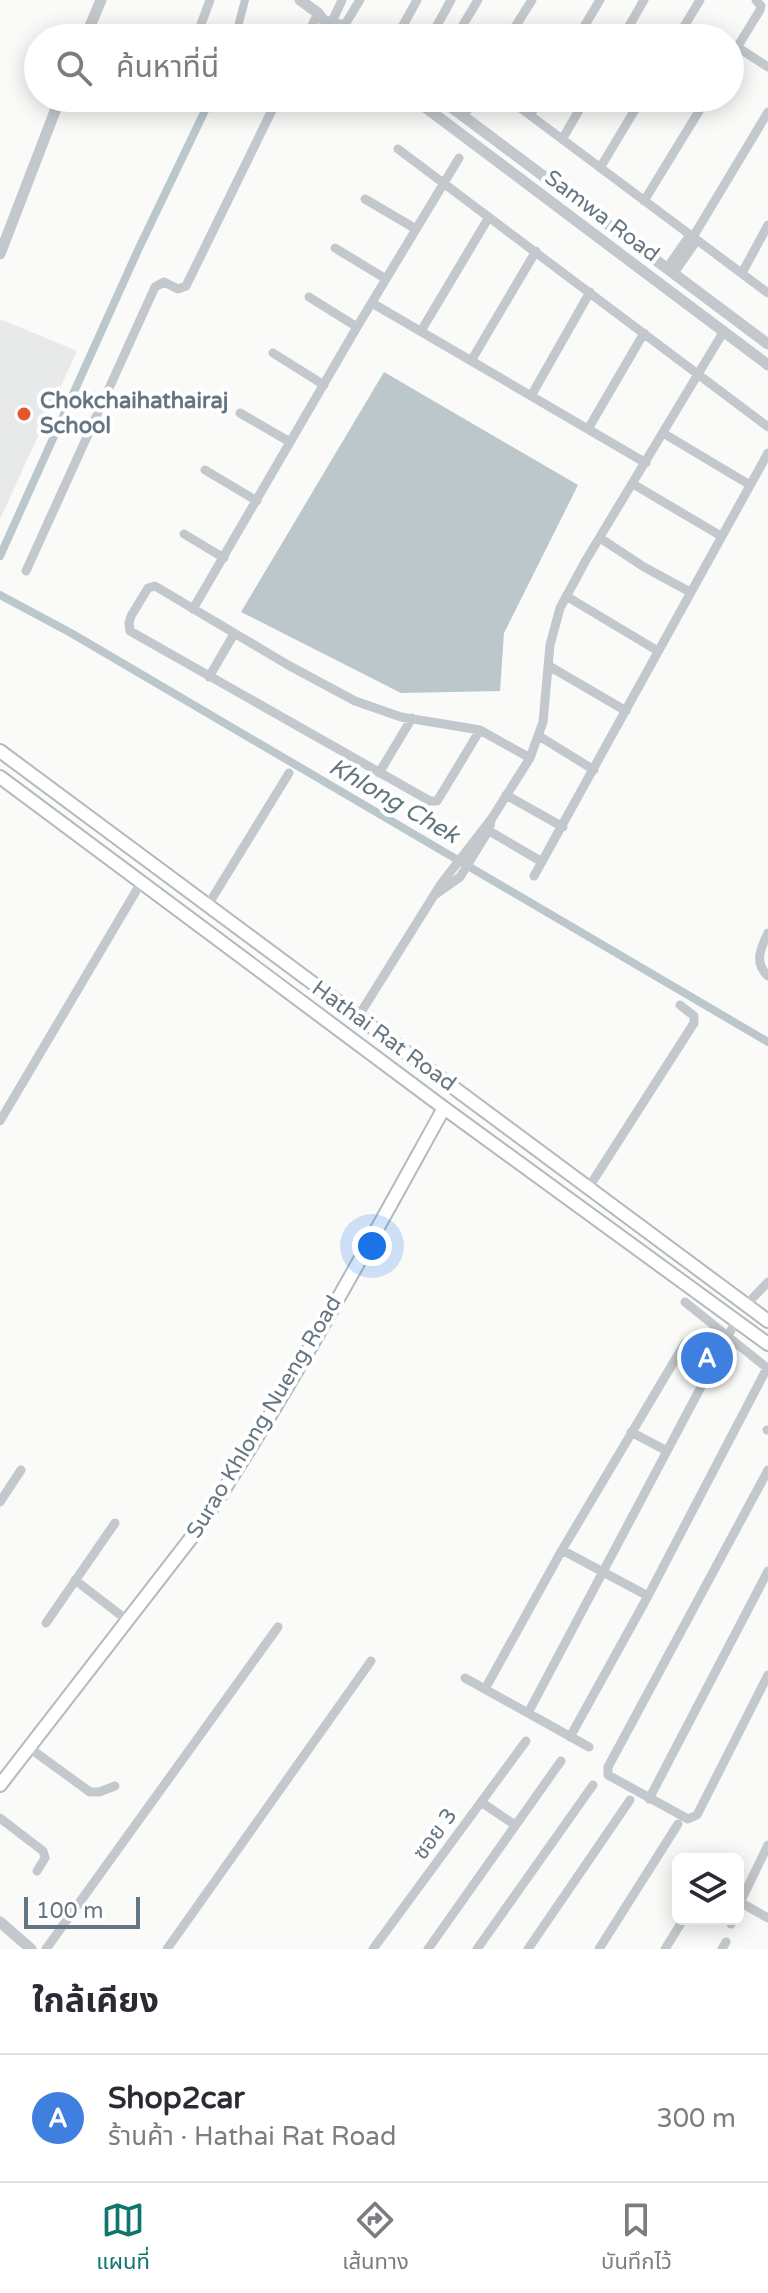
<!DOCTYPE html>
<html lang="th">
<meta charset="utf-8">
<style>
body{margin:0;font-family:"Varela Round","Noto Sans Thai",sans-serif;background:#f7f7f7;color:#2b2b33}
.controls{position:absolute;right:24px;bottom:24px;display:grid;overflow:hidden;border-radius:12px;box-shadow:0 4px 20px #0003}
.controls button{width:72px;height:72px;display:grid;place-items:center;padding:0;border:0;border-bottom:2px solid #e1e1e2;background:#fff;color:#2b2b33;font:40px sans-serif}
.scale{position:absolute;left:24px;bottom:20px;width:116px;box-sizing:border-box;padding-left:8px;border:4px solid #657683;border-top:0;font-size:22px;line-height:28px;white-space:nowrap;color:#657683;-webkit-text-stroke:6px #fff;paint-order:stroke}
.you{position:absolute;left:372px;top:1246px;width:28px;height:28px;margin:-20px;border:6px solid #fff;border-radius:50%;background:#1a73e8;box-shadow:0 0 0 12px #1a73e833}
.badge{display:grid;place-items:center;width:52px;height:52px;border-radius:50%;background:#0f766e;color:#fff;font-size:26px;font-weight:700}
.pin{position:absolute;translate:-50% -50%;border:4px solid #fff;box-shadow:0 2px 8px #0006}
.list{margin:0;padding:0;list-style:none}
h2{display:flex;justify-content:space-between;align-items:center;height:104px;margin:0;padding:0 32px;font-size:34px}
h2 small{font-size:26px;font-weight:400;color:#7c7c81}
.list li{display:grid;grid-template-columns:52px 1fr auto;gap:24px;align-items:center;box-sizing:border-box;height:128px;padding:0 32px;border-top:2px solid #e1e1e2}
.list b{display:block;font-size:30px;white-space:nowrap}
.list p{margin:0;font-size:26px;white-space:nowrap;color:#7c7c81}
.list em{font-size:26px;font-style:normal;color:#7c7c81}
.icon{flex:none;width:44px;height:44px;fill:none;stroke:currentColor;stroke-width:2;stroke-linecap:round;stroke-linejoin:round}
.map{position:relative;flex:none;width:768px;height:1949px;overflow:hidden}
.search{position:absolute;background:#fff;box-shadow:0 4px 20px #0003;left:24px;right:24px;top:24px;height:88px;display:flex;align-items:center;gap:20px;box-sizing:border-box;padding:0 28px;border-radius:44px;color:#7c7c81;font-size:30px}
.sheet{height:232px;background:#fff}
nav{display:flex;justify-content:space-around;align-items:center;box-sizing:border-box;height:112px;border-top:2px solid #e1e1e2;background:#fff;font-size:22px;color:#7c7c81}
nav a{display:grid;justify-items:center;gap:4px}
nav .on{color:#0f766e}
.map>svg:first-child{display:block}
.built{fill:#e8e9e9}
.water{fill:#bbc7cb}
.lines{fill:none;stroke-linecap:round;stroke-linejoin:round}
.canal{stroke:#bbc7cb;stroke-width:8}
.secondary-casing{stroke:#b3babf;stroke-width:16}
.minor{stroke:#c3c8cc;stroke-width:9}
.tertiary{stroke:#c3c8cc;stroke-width:11}
.secondary{stroke:#fff;stroke-width:12}
.poi-dot{fill:#e4572e;stroke:#fff;stroke-width:3}
.labels{text-anchor:middle;dominant-baseline:central;stroke-width:8;stroke-linejoin:round;paint-order:stroke}
.street-label{font-size:22px;fill:#657683;stroke:#fff}
.poi-label{font-size:22px;font-weight:bold;fill:#657683;stroke:#fff;text-anchor:start}
.water-label{font-size:24px;font-style:italic;fill:#60757c;stroke:#fff}
</style>
<div class="map">
<svg width="768" height="1949" viewBox="0 0 768 1949">
<rect width="100%" height="100%" fill="#fafaf8"/>
<path class="built" d="M0 319 77 351 0 519Z"/>
<path class="water" d="M384 372 578 485 504 633 500 691 401 693 241 612Z"/>
<g class="lines">
<path class="canal" d="M235 38 245 0
M0 556 138 250 211 98
M0 595 71 633 768 1042"/>
<defs>
<path id="secondary" d="M0 751 768 1321
M0 777 444 1108 768 1344
M0 1785 198 1529C288 1394 366 1249 444 1108"/>
</defs>
<use href="#secondary" class="secondary-casing"/>
<path class="minor" d="M330 26 342 0
M344 26 360 0
M196 38 210 0
M306 38 318 13
M396 38 417 0
M430 38 451 0
M455 38 478 0
M508 38 532 0
M577 38 600 0
M622 38 644 0
M677 38 700 0
M737 47 768 67
M730 59 760 10 761 6 756 0
M507 98 768 293
M457 112 466 98
M530 115 541 98
M463 116 476 98
M563 138 586 98
M398 149 768 427
M600 168 642 98
M365 199 416 229
M644 201 707 98
M693 237 768 112
M335 248 386 279
M667 268 690 235
M674 273 697 240
M742 273 768 225
M309 297 357 327
M372 303 646 463
M421 331 489 217
M273 353 324 385
M471 361 536 251
M531 396 590 292
M240 413 290 442
M588 429 644 333
M663 433 750 485
M205 470 257 501
M633 484 721 536
M184 534 224 558
M600 538 644 567 690 592
M26 571 155 287 164 282 178 289 186 286 278 98
M566 596 658 651
M193 609 357 327 459 158
M549 666 626 711
M209 677 234 634
M480 730 439 798 437 801H430L130 631 129 623 131 616 148 588 155 586 288 665 355 701 401 717 480 730 530 758
M539 736 594 770
M379 773 412 718
M506 795 563 827
M486 829 542 862
M534 876 768 453
M436 894 460 877 489 830 491 821
M208 905 289 773
M768 933C760 949 754 963 768 976
M358 1017 441 884 492 818 530 758 543 722 550 645 560 608 586 560 724 331
M0 1121 142 881
M589 1187 694 1023V1016L680 1005
M746 1305 768 1282
M767 1430H768
M631 1432 667 1451
M768 1470 608 1767V1775L688 1819 697 1815 768 1675
M0 1502 21 1470
M562 1550 648 1596
M75 1580 127 1620
M46 1623 115 1523
M465 1678 589 1747
M485 1689 562 1550 685 1343
M528 1713 736 1321
M570 1737 648 1596 767 1368 685 1302
M28 1747 90 1792H99L115 1786
M649 1799 768 1571
M481 1802 515 1825
M0 1818 43 1851 45 1858 37 1871
M738 1901 768 1918
M738 1907 768 1845
M731 1924 733 1919
M46 1949 278 1627
M167 1949 371 1661
M373 1949 526 1741
M428 1949 561 1761
M477 1949 593 1785
M528 1949 630 1800
M599 1949 678 1824
M665 1949 683 1920
M722 1949 726 1942"/>
<path class="tertiary" d="M300 0 318 13 337 38
M325 21 344 26 360 38
M85 38 101 0
M413 98 768 365
M439 98 768 344
M0 254 60 98
M0 1922 31 1949"/>
<use href="#secondary" class="secondary"/>
</g>
<circle class="poi-dot" cx="24" cy="414" r="8"/>
<g class="labels">
<g class="street-label">
<text transform="translate(602 216) rotate(37)">Samwa Road</text>
<text transform="translate(384 1036) rotate(36)">Hathai Rat Road</text>
<text transform="translate(264 1417) rotate(-59)">Surao Khlong Nueng Road</text>
<text transform="translate(435 1834) rotate(-54)">ซอย 3</text>
</g>
<g class="poi-label">
<text x="40" y="401">Chokchaihathairaj<tspan x="40" dy="25">School</tspan></text>
</g>
<g class="water-label">
<text transform="translate(394 801) rotate(30)">Khlong Chek</text>
</g>
</g>
</svg>
<div class="controls">
<button><svg class="icon" aria-label="layers" viewBox="0 0 24 24"><path d="M12 4l9 5-9 5-9-5zM3 14l9 5 9-5"/></svg></button>
</div>
<div class="scale">100 m</div>
<div class="you"></div>
<div class="pin badge" style="left:707px;top:1358px;background:#3f7fe0">A</div>
<div class="search"><svg class="icon" aria-label="search" viewBox="0 0 24 24"><circle cx="10" cy="10" r="6"/><path d="M15 15l6 6"/></svg>ค้นหาที่นี่</div>
</div>
<section class="sheet">
<h2>ใกล้เคียง<small></small></h2>
<ul class="list">
<li><span class="badge" style="background:#3f7fe0">A</span><div><b>Shop2car</b><p>ร้านค้า · Hathai Rat Road</p></div><em>300 m</em></li>
</ul>
</section>
<nav>
<a class="on"><svg class="icon" aria-label="map" viewBox="0 0 24 24"><path d="M3 6l6-2 6 2 6-2v14l-6 2-6-2-6 2zM9 4v14M15 6v14"/></svg>แผนที่</a>
<a><svg class="icon" aria-label="directions" viewBox="0 0 24 24"><path d="M12 3l9 9-9 9-9-9zM9 14v-3h6M13 9l2 2-2 2"/></svg>เส้นทาง</a>
<a><svg class="icon" aria-label="saved" viewBox="0 0 24 24"><path d="M7 4h10v16l-5-4-5 4z"/></svg>บันทึกไว้</a>
</nav>
